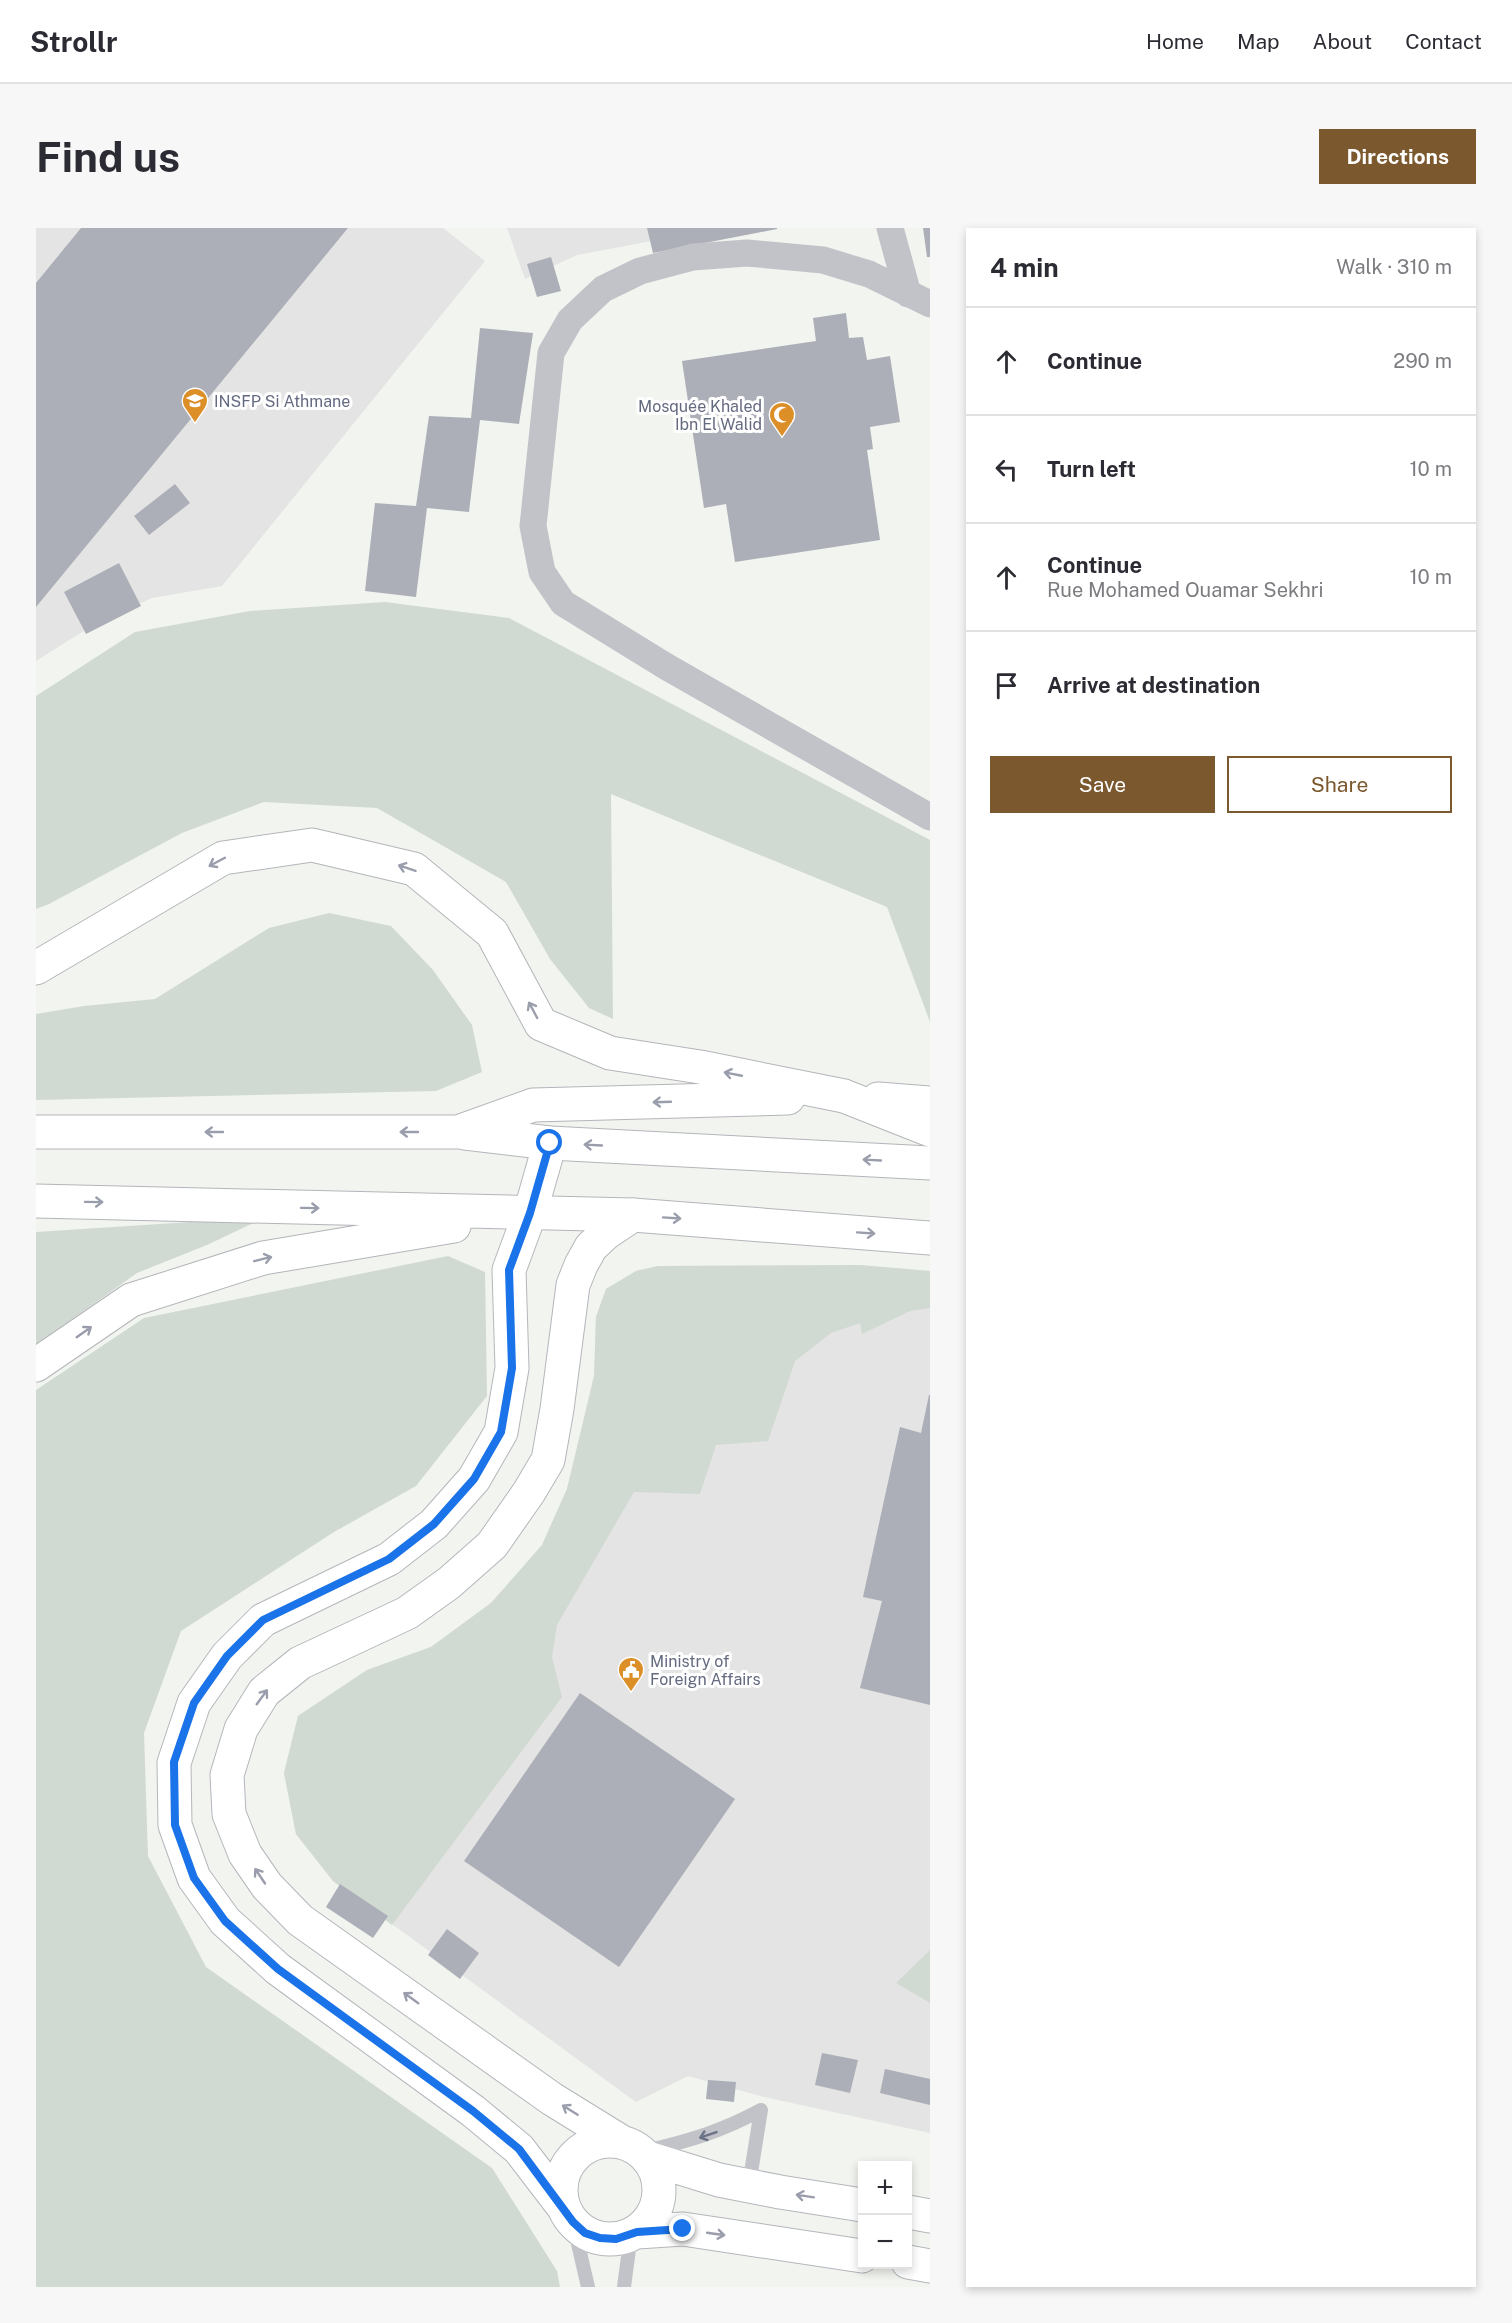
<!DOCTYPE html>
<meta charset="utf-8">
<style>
body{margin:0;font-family:"Public Sans",sans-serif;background:#f7f7f7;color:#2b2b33}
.controls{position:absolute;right:18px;bottom:18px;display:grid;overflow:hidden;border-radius:0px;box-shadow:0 3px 9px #0003}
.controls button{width:54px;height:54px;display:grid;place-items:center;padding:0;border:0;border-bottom:2px solid #e1e1e2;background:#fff;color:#2b2b33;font:30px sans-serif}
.stop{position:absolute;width:18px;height:18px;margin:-14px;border:4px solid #1a73e8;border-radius:50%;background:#fff}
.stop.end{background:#1a73e8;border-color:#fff;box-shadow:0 2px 6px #0008}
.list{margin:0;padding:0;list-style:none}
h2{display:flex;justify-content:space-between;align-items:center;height:78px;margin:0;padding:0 24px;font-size:26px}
h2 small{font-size:20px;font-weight:400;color:#7c7c81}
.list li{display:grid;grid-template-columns:39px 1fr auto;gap:18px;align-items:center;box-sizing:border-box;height:108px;padding:0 24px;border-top:2px solid #e1e1e2}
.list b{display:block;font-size:22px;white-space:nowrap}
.list p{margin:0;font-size:20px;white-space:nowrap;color:#7c7c81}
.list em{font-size:20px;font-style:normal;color:#7c7c81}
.actions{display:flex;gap:12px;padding:18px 24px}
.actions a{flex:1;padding:14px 0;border:2px solid #7b582e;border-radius:0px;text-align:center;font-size:21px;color:#7b582e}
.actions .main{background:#7b582e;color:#fff}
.icon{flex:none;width:33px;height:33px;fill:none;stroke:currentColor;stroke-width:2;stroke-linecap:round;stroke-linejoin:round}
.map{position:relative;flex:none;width:894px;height:2059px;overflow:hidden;border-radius:0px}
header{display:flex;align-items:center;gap:36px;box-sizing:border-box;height:84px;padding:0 30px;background:#fff;border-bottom:2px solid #e1e1e2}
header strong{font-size:28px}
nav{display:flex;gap:33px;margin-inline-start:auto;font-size:21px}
.intro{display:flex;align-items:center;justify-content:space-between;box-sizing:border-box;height:144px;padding:0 36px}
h1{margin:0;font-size:42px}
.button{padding:15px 27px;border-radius:0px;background:#7b582e;color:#fff;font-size:21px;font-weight:700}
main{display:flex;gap:36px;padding:0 36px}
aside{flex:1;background:#fff;border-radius:0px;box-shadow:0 3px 9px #0003}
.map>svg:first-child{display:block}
.built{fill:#e3e4e3}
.green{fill:#d1dad2}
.building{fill:#acafb7}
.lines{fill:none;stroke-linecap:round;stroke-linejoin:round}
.secondary-casing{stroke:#b4b6bc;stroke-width:35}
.highway-casing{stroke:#b4b5ba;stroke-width:35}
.lane{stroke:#c2c3c8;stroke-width:14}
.street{stroke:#c2c3c8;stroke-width:27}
.secondary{stroke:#fff;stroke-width:33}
.highway{stroke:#fff;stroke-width:33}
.oneway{stroke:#9a9eac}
.oneway2{stroke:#6d7387}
.route{stroke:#1a73e8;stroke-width:8}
.labels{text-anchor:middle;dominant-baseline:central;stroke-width:6;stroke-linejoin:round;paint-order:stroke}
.poi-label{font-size:16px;fill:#646a80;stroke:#fff;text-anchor:start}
</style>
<header>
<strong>Strollr</strong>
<nav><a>Home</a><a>Map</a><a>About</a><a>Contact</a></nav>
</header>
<div class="intro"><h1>Find us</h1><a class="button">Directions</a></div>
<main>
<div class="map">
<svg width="894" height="2059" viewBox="0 0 894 2059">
<rect width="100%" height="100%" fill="#f2f4ef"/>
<path class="built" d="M0 0H407L449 33 186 358 116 370 57 397 0 433Z
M471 0H685L541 27 489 51Z
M823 1037 894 1043V1905L728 1869 652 1848 600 1874 297 1653 260 1606 248 1545 262 1488 331 1442 395 1419 455 1375 506 1317 531 1261 558 1148 560 1089 570 1061 600 1043 622 1038Z"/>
<path class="green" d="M349 374 473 390 894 612V794L851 679 575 566 577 791 553 780 514 731 470 654 341 580 228 574 146 605 13 676 0 681V468L99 404 214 383Z
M293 685 355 698 397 742 436 797 446 844 400 863 0 872V786L48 778 119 771 233 700Z
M230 989 171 1017 101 1045 0 1117V1004Z
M412 1028 449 1044 451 1168 380 1258 298 1304 145 1403 108 1505 112 1628 170 1739 456 1940 521 2043 524 2059H0V1162L108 1090Z
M823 1037 894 1043V1080L874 1083 826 1106 824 1095 795 1105 759 1133 732 1213 680 1217 664 1266 598 1264 521 1397 516 1429 526 1469 356 1697 297 1653 260 1606 248 1545 262 1488 331 1442 395 1419 455 1375 506 1317 531 1261 558 1148 560 1089 570 1061 600 1043 622 1038Z
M894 1722V1775L860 1755Z"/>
<path class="building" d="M45 0H312L0 379V55Z
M611 0H741V1L617 25Z
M887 0H894V29H891Z
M515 29 525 63 501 69 491 36Z
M810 85 813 110 827 109 831 132 854 128 864 194 834 199 837 221 831 222 844 312 699 334 690 276 668 280 646 133 780 113 777 90Z
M444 100 497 105 483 196 444 192 433 284 391 280 380 369 329 363 339 275 380 278 393 188 435 190Z
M139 256 154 275 113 307 98 288Z
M83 335 105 378 50 406 28 364Z
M893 1167H894V1477L824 1460 846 1373 827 1369 864 1199 885 1205Z
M544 1465 699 1571 583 1739 428 1633Z
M304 1656 352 1688 337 1710 290 1679Z
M411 1701 443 1725 424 1751 392 1727Z
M786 1825 822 1832 814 1865 779 1857Z
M849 1841 894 1851V1877L844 1865Z
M672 1852 700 1854 698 1874 670 1871Z"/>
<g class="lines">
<defs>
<path id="secondary" d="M514 915 494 985 473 1042 476 1140 465 1204 438 1251 398 1296 353 1331 227 1392 191 1428 158 1475 138 1535 139 1597 158 1650 189 1693 242 1741 437 1883 483 1921 529 1981
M584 1913 516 1871 264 1692 231 1658 209 1626 193 1586 191 1547 205 1501 228 1464 264 1435 371 1385 413 1355 456 1317 493 1264 512 1232 521 1181 537 1057 545 1037 555 1019 570 1005 597 987
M525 1962a49 49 0 1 1 98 0a49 49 0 1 1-98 0Z
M612 1930 683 1952 744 1964 826 1977
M872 1984 894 1988
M601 2004 647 2001 826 2028
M872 2034 894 2038"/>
<path id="highway" d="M0 740 187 630 276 617 378 641 456 705 505 796 574 825 664 839 808 868 894 902
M842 871 894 875
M0 904H422L497 877 752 870
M429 905 514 915 894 935
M0 973 597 987 894 1010
M0 1137 95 1072 227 1030 418 998"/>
</defs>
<use href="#secondary" class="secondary-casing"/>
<use href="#highway" class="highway-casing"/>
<path class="lane" d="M614 1922C656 1912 686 1903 725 1882
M713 1957 725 1882
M537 1994 552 2059
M588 2059 595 2006"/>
<path class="street" d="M854 0 872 66
M894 76 833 46 787 32 711 25 657 29 604 43 567 61 534 92 515 125 497 298 506 344 527 375 631 439 894 589"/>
<use href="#secondary" class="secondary"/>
<use href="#highway" class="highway"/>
</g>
<defs><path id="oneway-shaft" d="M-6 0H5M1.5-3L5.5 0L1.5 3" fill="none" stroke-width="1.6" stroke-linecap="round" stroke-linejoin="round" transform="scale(1.5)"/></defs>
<g class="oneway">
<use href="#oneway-shaft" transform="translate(181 634) rotate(152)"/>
<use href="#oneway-shaft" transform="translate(371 640) rotate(-162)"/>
<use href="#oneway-shaft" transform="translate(497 782) rotate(-118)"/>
<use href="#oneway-shaft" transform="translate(697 846) rotate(-169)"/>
<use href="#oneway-shaft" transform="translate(626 874) rotate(178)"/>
<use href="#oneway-shaft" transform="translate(178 904) rotate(180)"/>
<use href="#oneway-shaft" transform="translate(373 904) rotate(180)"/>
<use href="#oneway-shaft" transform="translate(557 917) rotate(-177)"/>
<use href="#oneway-shaft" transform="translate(836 932) rotate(-177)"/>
<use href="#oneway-shaft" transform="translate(58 974) rotate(1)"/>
<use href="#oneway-shaft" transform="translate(274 980) rotate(1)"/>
<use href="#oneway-shaft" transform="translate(636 990) rotate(4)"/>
<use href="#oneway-shaft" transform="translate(830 1005) rotate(4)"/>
<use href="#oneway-shaft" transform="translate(227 1031) rotate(-14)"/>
<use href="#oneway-shaft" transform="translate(48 1104) rotate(-35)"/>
<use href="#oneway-shaft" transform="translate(226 1469) rotate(-54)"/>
<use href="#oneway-shaft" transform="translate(224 1648) rotate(-124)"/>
<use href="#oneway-shaft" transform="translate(375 1770) rotate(-144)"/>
<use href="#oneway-shaft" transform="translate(534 1882) rotate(-148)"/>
<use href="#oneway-shaft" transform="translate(769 1968) rotate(-171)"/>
<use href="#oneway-shaft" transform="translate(680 2006) rotate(8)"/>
</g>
<use class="oneway2" href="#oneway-shaft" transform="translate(672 1907) rotate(161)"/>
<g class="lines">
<path class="route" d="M514 915 494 985 473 1042 476 1140 465 1204 438 1251 398 1296 353 1331 227 1392 191 1428 158 1475 138 1534 139 1597 158 1650 189 1693 242 1741 437 1883 483 1921 537 1994 549 2005 564 2010 580 2011 601 2004 647 2001"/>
</g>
<defs>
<symbol id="university-pin" viewBox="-11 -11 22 30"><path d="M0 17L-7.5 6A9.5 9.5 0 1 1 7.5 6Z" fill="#dc8e27" stroke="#fff"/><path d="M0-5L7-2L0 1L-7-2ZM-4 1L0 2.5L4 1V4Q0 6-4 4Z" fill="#fff"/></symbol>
<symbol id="mosque-pin" viewBox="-11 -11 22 30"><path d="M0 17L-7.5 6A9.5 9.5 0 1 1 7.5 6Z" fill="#dc8e27" stroke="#fff"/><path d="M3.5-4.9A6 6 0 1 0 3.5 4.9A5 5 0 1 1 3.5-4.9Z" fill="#fff"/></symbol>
<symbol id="civic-pin" viewBox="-11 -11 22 30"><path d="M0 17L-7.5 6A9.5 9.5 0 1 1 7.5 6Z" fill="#dc8e27" stroke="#fff"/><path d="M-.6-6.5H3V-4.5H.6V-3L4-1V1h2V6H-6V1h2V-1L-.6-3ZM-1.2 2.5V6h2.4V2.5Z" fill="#fff"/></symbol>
</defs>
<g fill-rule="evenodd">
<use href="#university-pin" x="144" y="158" width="30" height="40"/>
<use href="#mosque-pin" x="731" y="172" width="30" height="40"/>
<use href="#civic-pin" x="580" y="1427" width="30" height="40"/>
</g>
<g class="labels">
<g class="poi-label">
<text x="178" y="173">INSFP Si Athmane</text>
<text x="726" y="178" text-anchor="end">Mosquée Khaled<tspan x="726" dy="18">Ibn El Walid</tspan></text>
<text x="614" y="1433">Ministry of<tspan x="614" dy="18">Foreign Affairs</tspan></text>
</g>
</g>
</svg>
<div class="controls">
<button>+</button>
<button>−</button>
</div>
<div class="stop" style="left:514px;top:915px"></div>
<div class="stop end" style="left:647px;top:2001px"></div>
</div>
<aside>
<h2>4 min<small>Walk · 310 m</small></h2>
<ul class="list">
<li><svg class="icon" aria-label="ahead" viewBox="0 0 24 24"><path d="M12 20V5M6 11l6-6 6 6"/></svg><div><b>Continue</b></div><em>290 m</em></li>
<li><svg class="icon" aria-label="left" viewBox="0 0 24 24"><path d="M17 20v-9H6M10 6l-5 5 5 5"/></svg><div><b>Turn left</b></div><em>10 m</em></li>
<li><svg class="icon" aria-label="ahead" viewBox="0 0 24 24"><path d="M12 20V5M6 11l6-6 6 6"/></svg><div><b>Continue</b><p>Rue Mohamed Ouamar Sekhri</p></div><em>10 m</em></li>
<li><svg class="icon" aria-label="arrive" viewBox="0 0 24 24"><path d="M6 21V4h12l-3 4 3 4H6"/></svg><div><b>Arrive at destination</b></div></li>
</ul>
<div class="actions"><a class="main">Save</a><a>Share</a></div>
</aside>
</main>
